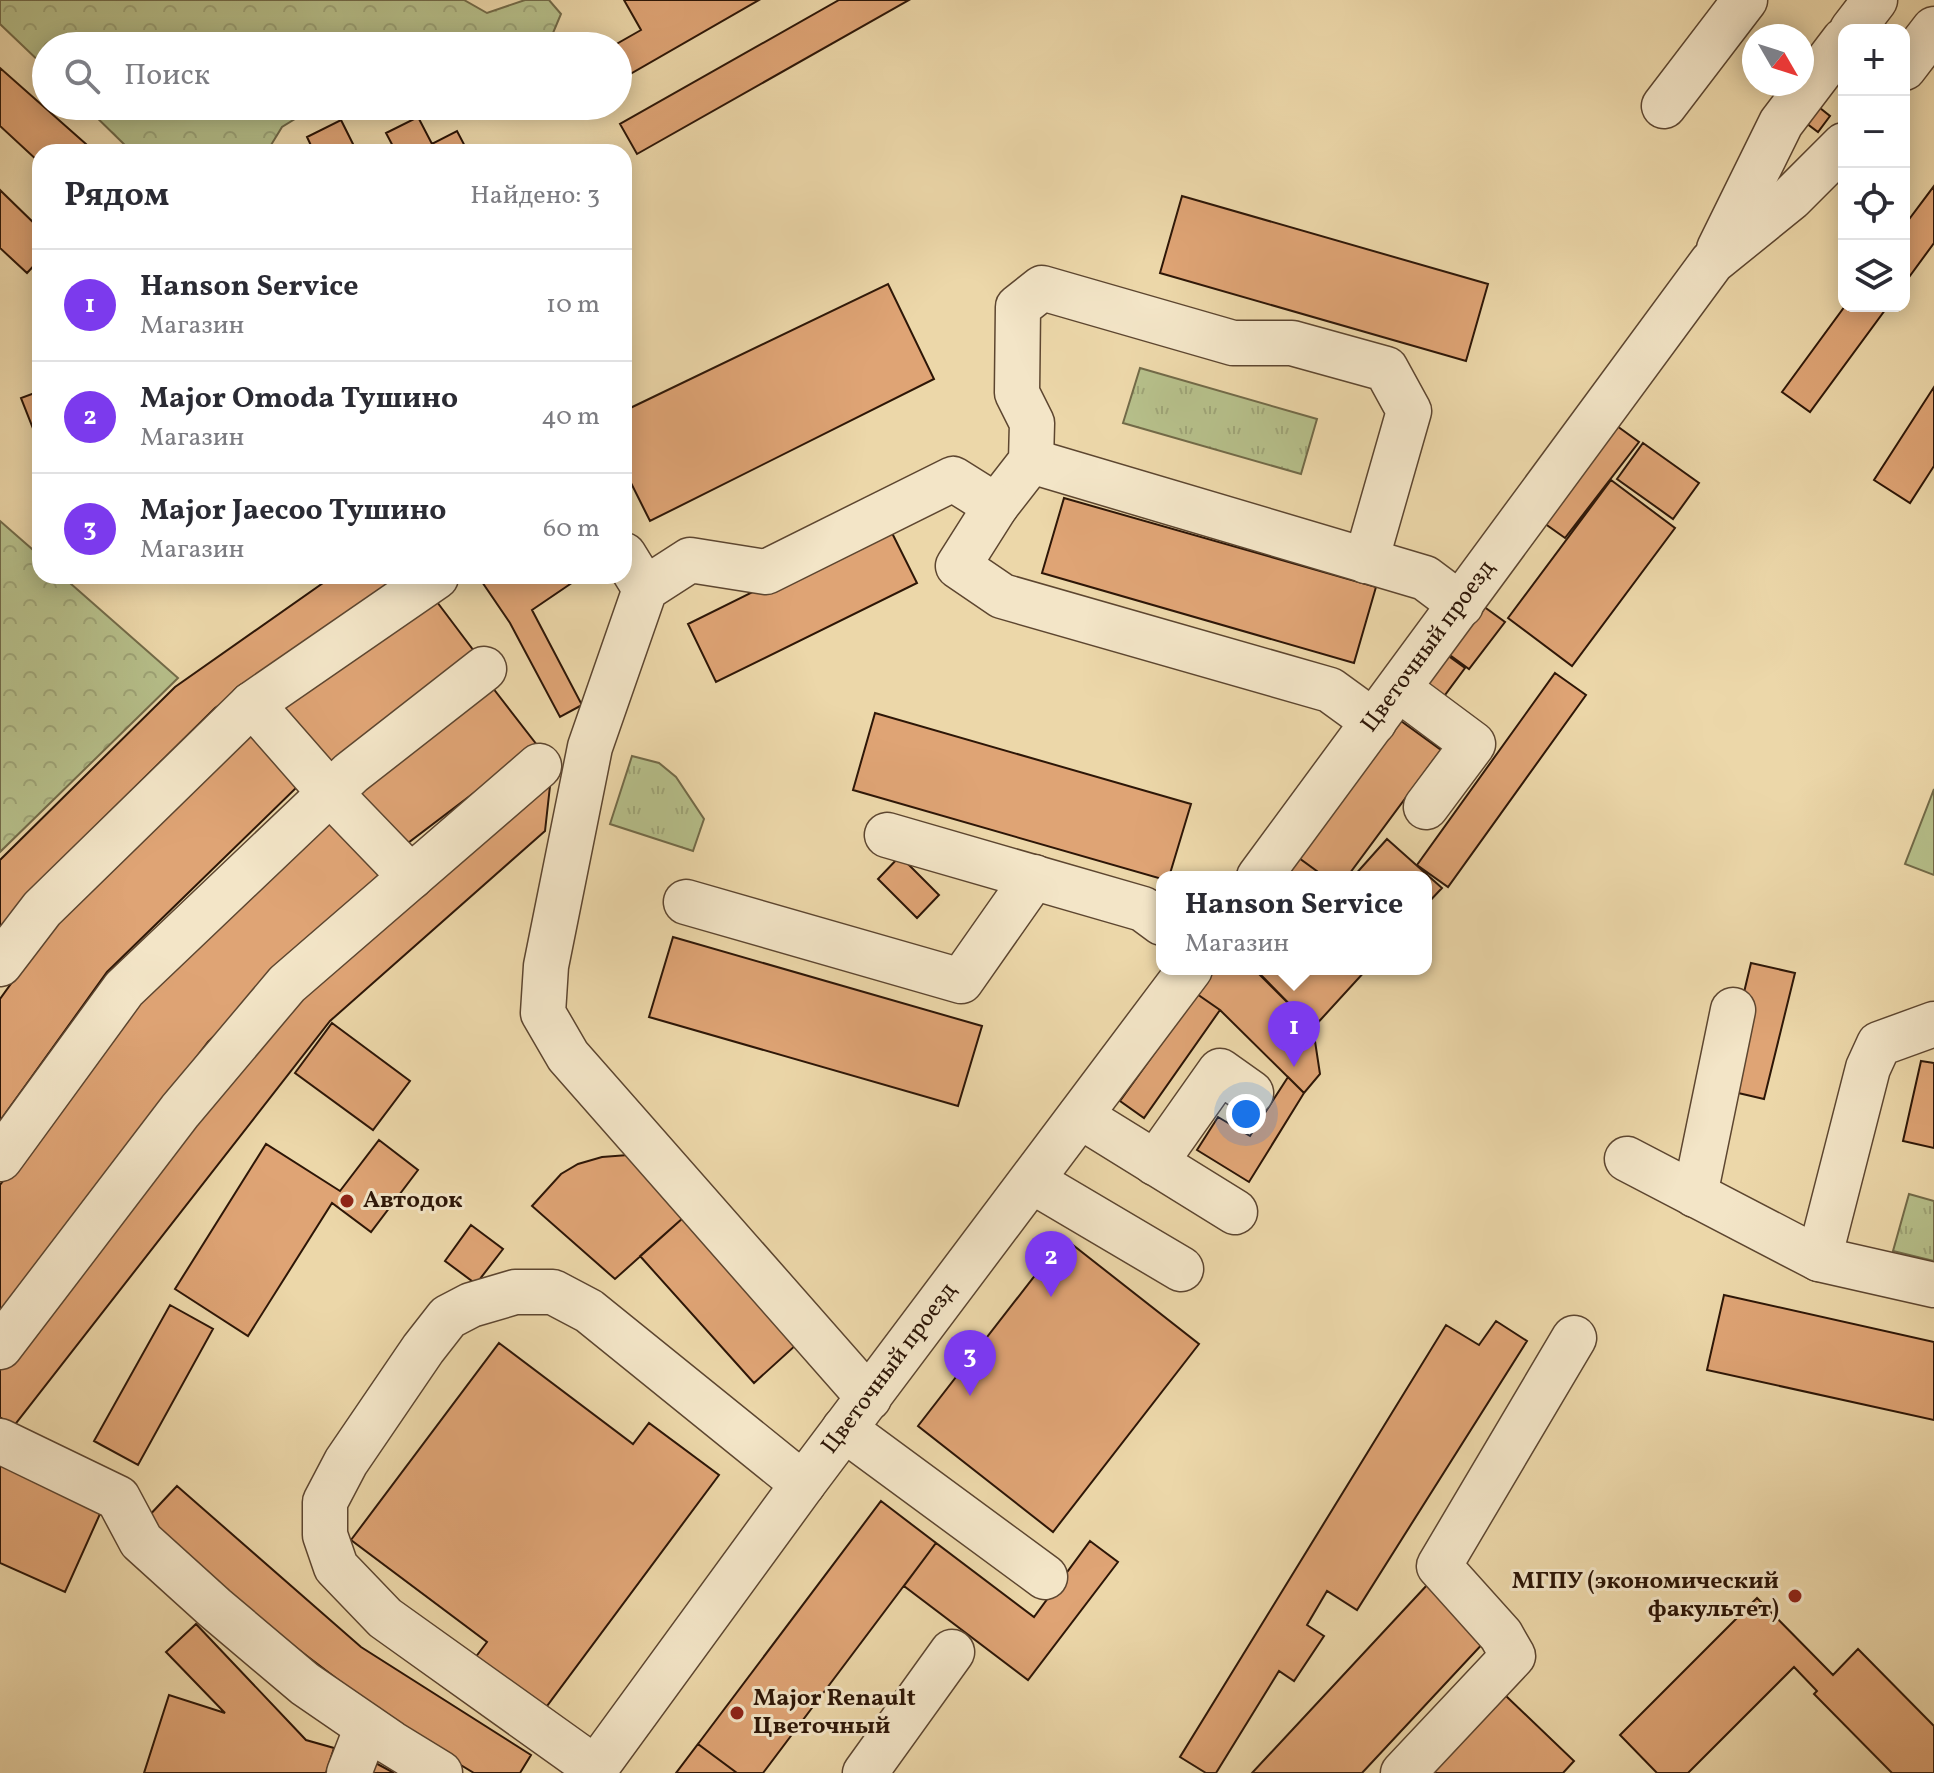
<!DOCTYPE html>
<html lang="ru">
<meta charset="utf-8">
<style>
body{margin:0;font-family:Vollkorn,serif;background:#f2f2f3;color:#2b2b33}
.controls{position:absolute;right:24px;top:24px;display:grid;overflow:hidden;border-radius:16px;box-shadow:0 4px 20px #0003}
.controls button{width:72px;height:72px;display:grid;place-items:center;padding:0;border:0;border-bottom:2px solid #e1e1e2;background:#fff;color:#2b2b33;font:40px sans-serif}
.compass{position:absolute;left:1742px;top:24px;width:72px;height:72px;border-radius:50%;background:#fff;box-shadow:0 4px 20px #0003;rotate:129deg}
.you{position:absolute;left:1246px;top:1114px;width:28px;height:28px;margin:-20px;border:6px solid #fff;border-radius:50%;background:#1a73e8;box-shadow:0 0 0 12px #1a73e833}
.badge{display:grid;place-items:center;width:52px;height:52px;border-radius:50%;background:#7c3aed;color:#fff;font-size:26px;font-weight:700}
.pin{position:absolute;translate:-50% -66px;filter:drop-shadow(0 2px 4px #0008)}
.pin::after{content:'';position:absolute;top:42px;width:28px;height:24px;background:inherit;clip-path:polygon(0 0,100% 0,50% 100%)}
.popup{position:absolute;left:1156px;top:871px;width:276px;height:104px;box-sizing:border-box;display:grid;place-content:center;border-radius:16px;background:#fff;filter:drop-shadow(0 2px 6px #0005);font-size:26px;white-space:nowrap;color:#7c7c81}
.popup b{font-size:30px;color:#2b2b33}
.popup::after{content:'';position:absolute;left:50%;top:100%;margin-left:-16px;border:16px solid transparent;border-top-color:#fff}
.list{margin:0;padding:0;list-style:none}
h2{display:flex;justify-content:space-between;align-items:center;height:104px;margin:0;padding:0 32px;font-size:34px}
h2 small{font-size:26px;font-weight:400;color:#7c7c81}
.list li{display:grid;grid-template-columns:52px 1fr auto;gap:24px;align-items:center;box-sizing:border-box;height:112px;padding:0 32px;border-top:2px solid #e1e1e2}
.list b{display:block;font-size:30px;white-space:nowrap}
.list p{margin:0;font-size:26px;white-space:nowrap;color:#7c7c81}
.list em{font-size:26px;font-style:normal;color:#7c7c81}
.icon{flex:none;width:44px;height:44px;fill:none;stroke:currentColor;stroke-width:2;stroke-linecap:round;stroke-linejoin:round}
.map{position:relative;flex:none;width:1934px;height:1773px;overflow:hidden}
.search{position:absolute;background:#fff;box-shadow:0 4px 20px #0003;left:32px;top:32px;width:600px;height:88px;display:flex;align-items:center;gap:20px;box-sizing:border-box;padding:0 28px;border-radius:44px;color:#7c7c81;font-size:30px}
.panel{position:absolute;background:#fff;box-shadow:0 4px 20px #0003;left:32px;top:144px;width:600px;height:440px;border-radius:24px}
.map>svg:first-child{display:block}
.grass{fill:url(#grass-tufts);stroke:#726a48;stroke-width:2}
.forest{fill:url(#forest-crowns);stroke:#726a48;stroke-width:2}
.pitch{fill:#b6bf8a;stroke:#726a48;stroke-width:2}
.building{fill:#dfa475;stroke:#2d1607;stroke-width:2}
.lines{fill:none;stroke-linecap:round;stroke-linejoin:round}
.minor-casing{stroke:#5d4630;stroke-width:47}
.minor{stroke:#f3e5c7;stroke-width:44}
.poi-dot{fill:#8f2418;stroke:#f3e5c7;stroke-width:3}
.labels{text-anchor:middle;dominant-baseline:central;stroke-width:6;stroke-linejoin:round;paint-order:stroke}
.street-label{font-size:24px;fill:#2d1607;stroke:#f3e5c7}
.poi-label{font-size:24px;font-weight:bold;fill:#2d1607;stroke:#f3e5c7;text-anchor:start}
</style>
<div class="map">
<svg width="1934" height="1773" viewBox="0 0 1934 1773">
<defs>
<pattern id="grass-tufts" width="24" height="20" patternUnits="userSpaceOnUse" patternTransform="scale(2)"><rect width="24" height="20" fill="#b6bf8a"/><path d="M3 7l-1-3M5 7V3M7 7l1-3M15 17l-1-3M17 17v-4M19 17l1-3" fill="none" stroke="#9da376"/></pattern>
<pattern id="forest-crowns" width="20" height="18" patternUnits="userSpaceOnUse" patternTransform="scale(2)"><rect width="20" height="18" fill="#b6bf8a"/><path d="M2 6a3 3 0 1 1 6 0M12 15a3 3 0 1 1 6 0" fill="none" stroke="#9da376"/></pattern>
</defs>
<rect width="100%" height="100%" fill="#ecd7a9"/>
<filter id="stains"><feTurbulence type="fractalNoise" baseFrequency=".0025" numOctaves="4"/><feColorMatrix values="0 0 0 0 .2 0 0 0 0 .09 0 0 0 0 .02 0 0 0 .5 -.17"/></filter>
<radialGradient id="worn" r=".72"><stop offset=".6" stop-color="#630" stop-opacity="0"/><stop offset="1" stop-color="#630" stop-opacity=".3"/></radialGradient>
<path class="grass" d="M1140 368 1317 419 1301 474 1123 423Z
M632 756 659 763 676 777 704 819 693 851 610 824Z
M1909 1194 1934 1201V1261L1893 1251Z"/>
<path class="forest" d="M0 0H464L487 13 525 0H549L561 14 553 33 543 46H46V68L0 24Z
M85 106H316L282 127 271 145 274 152H132Z
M0 521 40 556V576H62L178 678 0 852Z"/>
<path class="pitch" d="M1934 789V875L1905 864Z"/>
<path class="building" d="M624 0H759L618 81V46H613L641 30Z
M839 0H909L637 154 620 124Z
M0 68 95 152H40V163L0 126Z
M1815 104 1830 116 1818 132 1802 120Z
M418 117 432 144 457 131 468 152H396L386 133Z
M341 120 357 152H314L307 137Z
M1934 186V243L1904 284V226Z
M0 190 40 229V259L27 273 0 248Z
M1182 196 1488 284 1466 361 1160 273Z
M888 284 934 379 650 521 624 469V411Z
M1845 306H1888L1810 412 1782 392Z
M1934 387V466L1910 503 1874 480Z
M40 391V440L38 441 21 398Z
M1617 426 1639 442 1565 538 1544 523Z
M1643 443 1699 483 1673 519 1617 479Z
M1611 480 1675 528 1572 666 1508 618Z
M1064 498 1376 587 1354 663 1042 573Z
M888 525 917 583 716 682 688 624Z
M333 576H409L215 708 30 891 0 928V860L175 687Z
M478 576H582L532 610 582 705 560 717 510 623Z
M431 594 477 655 325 769 279 708Z
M1483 606 1505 622 1469 669 1447 653Z
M1447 655 1465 668 1442 699 1424 686Z
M1555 673 1586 695 1448 887 1417 865Z
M489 683 537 745 400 849 353 786Z
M875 713 1191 804 1169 877 1162 879 853 790Z
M1401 721 1441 750 1347 877H1325L1299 858Z
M249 733 299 785 107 972 0 1121V999L57 920Z
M551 777 545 831 330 1021 13 1427 0 1417V1367L293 992Z
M329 813 384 870 208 1042 0 1315V1185L152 985Z
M1387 839 1442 888 1426 905V877H1353Z
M900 856 939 895 917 918 878 879Z
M1299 858 1325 877H1285Z
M673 937 982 1026 958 1106 649 1017Z
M1751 963 1795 973 1764 1099 1721 1089Z
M1215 969H1254L1313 1028 1320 1074 1304 1093 1220 1010 1197 994Z
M1267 969H1367L1313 1028 1261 975Z
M1197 994 1220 1010 1144 1118 1120 1101Z
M332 1023 410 1081 373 1130 295 1073Z
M1921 1061 1934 1063V1148L1903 1141Z
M1288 1077 1304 1093 1249 1182 1197 1150 1218 1117 1250 1136Z
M379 1140 418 1170 371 1232 332 1203 248 1336 175 1289 266 1144 340 1191Z
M628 1155 683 1218 615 1279 532 1206 561 1174 578 1164 602 1157Z
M683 1218 797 1344 754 1383 640 1256Z
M471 1225 503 1249 476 1284 445 1261Z
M1064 1238 1199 1344 1053 1532 918 1426Z
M1724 1295 1934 1342V1420L1707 1370Z
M170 1305 213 1329 138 1465 94 1441Z
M1496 1321 1527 1341 1357 1610 1327 1591 1307 1625 1324 1636 1294 1681 1279 1671 1216 1773H1206L1180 1757 1446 1325 1479 1345Z
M499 1343 633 1444 649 1423 719 1475 544 1710 475 1658 487 1642 351 1540Z
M0 1459 104 1505 65 1592 0 1563Z
M177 1486 361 1647 531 1755 520 1773H474L408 1733 286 1640 145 1520Z
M881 1501 936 1543 763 1773H737L698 1744Z
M1090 1541 1118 1562 1028 1680 904 1586 936 1543 1034 1617Z
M1428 1584 1487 1639 1362 1773H1252Z
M1757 1598 1833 1675 1858 1649 1934 1726V1773H1892L1814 1694 1817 1691 1794 1667 1688 1773H1657L1620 1735Z
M196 1624 306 1740 334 1748 326 1773H144L169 1695 225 1713 166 1652Z
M1505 1695 1574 1761 1563 1773H1429Z
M698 1744 737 1773H676Z
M370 1760 394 1773H363Z"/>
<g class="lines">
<defs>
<g id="minor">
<path d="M1852 30 1875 0"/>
<path d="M1904 68 1934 29"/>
<path d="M1664 106 1745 0"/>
<path d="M1719 249 1781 123 1844 40"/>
<path d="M1031 461 1425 578 1461 605"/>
<path d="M624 555 645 589"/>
<path d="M1366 561 1409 411 1386 369 1292 343H1233L1042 288 1018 307 1017 393 1032 423 1031 461 996 506 958 566 1002 596 1330 690 1374 722"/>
<path d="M1399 689 1473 744 1426 807"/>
<path d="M252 704 330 793 411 877"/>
<path d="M887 835 1143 909 1162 923"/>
<path id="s1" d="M1259 877 1712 262 1791 198 1844 145"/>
<path d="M686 902 961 981 1034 877"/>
<path d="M0 964 42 909 252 704 436 577"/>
<path d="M1080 1116 1235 1212"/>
<path d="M0 1159 124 989 351 773 484 669"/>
<path d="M1627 1159 1819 1259 1934 1285"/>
<path d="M1155 1163 1220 1071 1251 1093"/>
<path d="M1032 1181 1181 1269"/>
<path d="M1695 1195 1733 1010"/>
<path d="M1819 1259 1868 1068 1879 1044 1934 1024"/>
<path d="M0 1347 180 1111 287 984 539 766"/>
<path d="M869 1398 568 1056 543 1013 546 966 590 747 645 589 690 560 766 572 953 479 996 506"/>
<path d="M844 1429 1045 1577"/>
<path d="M0 1441 118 1498 141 1541 215 1608 305 1684 391 1743 440 1773"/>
<path d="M595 1768 385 1618 336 1567 325 1535V1502L346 1462 423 1349 448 1317 471 1305 515 1292H553L589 1311 803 1484"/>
<path d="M349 1773 367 1727"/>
<path id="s2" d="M592 1773 803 1484 1190 969"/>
<path d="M865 1773 952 1652"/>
<path d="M1403 1773 1513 1656 1501 1635 1439 1566 1574 1338"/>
</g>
</defs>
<use href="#minor" class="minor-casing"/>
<use href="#minor" class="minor"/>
</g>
<g class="poi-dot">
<circle cx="347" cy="1201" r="8"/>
<circle cx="1795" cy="1596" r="8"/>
<circle cx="737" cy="1713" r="8"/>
</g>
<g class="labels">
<g class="street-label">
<text stroke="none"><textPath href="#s1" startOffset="286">Цветочный проезд</textPath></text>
<text stroke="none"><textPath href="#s2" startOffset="502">Цветочный проезд</textPath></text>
</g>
<g class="poi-label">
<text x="363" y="1201">Автодок</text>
<text x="1779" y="1582" text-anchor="end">МГПУ (экономический<tspan x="1779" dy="28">факультет)</tspan></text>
<text x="753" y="1699">Major Renault<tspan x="753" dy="28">Цветочный</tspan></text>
</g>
</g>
<rect width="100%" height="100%" filter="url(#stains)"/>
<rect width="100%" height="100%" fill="url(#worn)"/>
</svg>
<div class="controls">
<button>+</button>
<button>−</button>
<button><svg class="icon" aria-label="locate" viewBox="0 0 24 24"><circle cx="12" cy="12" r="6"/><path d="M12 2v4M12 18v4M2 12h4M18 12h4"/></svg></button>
<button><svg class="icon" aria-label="layers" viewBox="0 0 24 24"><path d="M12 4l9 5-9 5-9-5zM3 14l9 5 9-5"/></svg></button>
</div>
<svg class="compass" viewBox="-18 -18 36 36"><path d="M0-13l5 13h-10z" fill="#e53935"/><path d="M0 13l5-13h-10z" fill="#7c7c81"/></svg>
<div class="you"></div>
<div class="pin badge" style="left:1294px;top:1067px">1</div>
<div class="popup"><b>Hanson Service</b>Магазин</div>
<div class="pin badge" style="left:1051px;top:1297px">2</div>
<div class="pin badge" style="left:970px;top:1396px">3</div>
<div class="search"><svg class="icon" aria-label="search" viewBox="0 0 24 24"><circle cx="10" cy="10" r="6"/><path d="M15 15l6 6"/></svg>Поиск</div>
<section class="panel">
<h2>Рядом<small>Найдено: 3</small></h2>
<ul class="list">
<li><span class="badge">1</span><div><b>Hanson Service</b><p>Магазин</p></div><em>10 m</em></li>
<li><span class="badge">2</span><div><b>Major Omoda Тушино</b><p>Магазин</p></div><em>40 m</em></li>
<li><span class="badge">3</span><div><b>Major Jaecoo Тушино</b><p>Магазин</p></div><em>60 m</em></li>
</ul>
</section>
</div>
